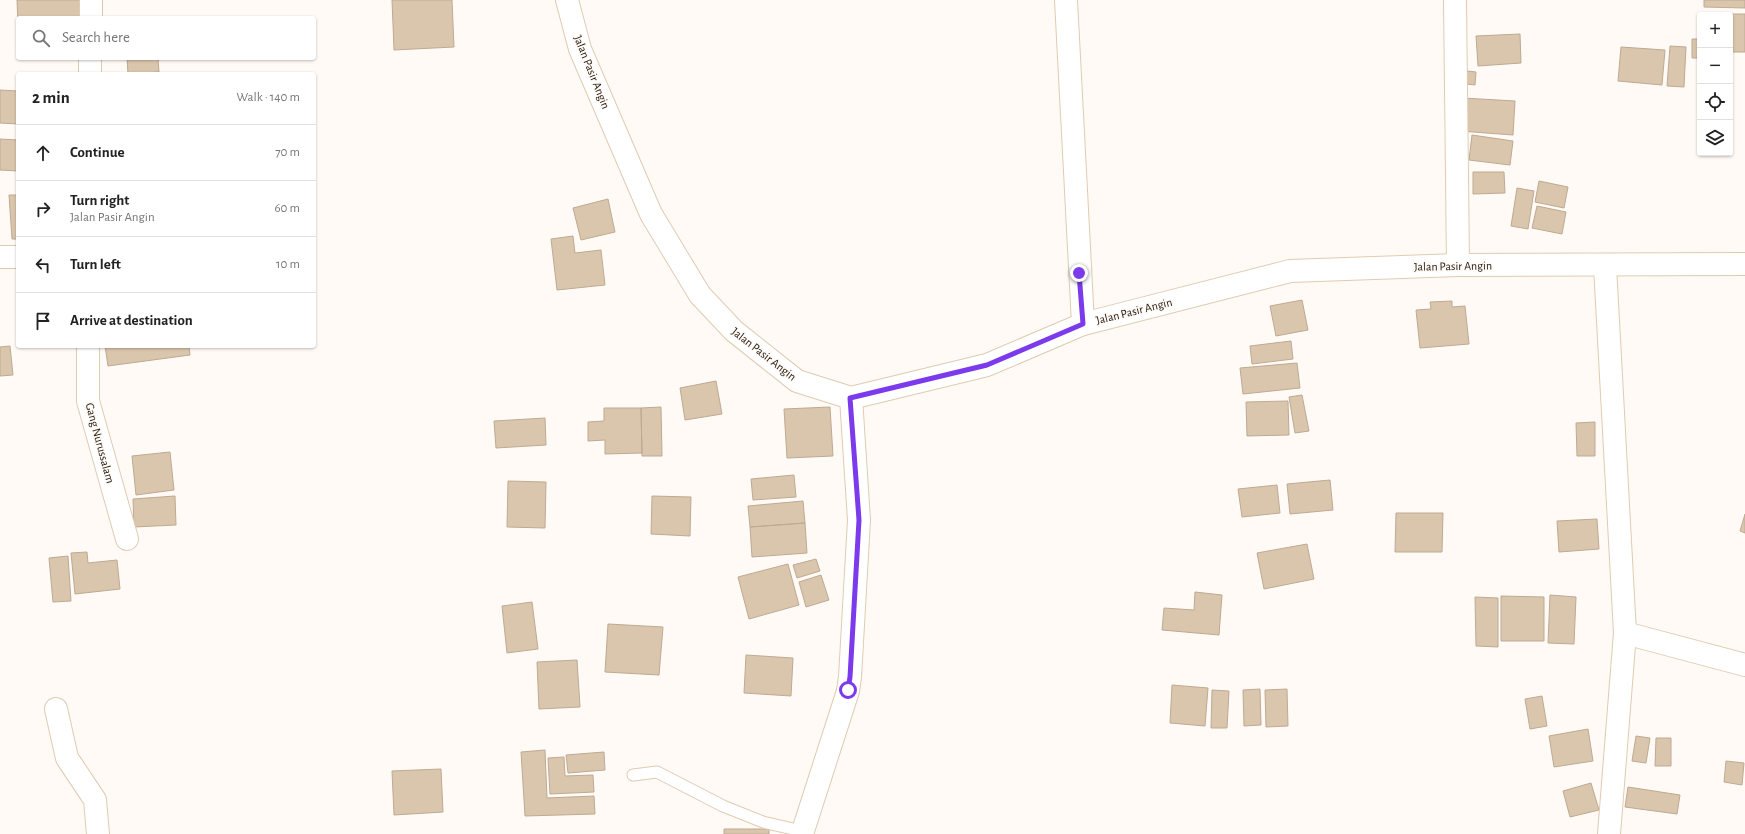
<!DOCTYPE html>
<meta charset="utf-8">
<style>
body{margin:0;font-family:"Alegreya Sans",sans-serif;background:#f2f2f2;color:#222}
.controls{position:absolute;right:12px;top:12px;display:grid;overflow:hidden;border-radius:4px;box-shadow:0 1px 3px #0004}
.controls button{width:36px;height:36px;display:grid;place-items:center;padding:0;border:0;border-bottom:1px solid #e0e0e0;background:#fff;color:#222;font:20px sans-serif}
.stop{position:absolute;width:12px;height:12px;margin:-9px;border:3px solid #7c3aed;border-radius:50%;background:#fff}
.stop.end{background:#7c3aed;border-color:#fff;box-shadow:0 1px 4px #0008}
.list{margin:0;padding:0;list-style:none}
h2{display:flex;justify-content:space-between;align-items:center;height:52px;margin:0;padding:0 16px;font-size:17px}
h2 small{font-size:13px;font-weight:400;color:#767676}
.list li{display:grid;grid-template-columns:26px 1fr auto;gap:12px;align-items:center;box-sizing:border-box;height:56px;padding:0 16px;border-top:1px solid #e0e0e0}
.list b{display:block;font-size:15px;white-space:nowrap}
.list p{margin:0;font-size:13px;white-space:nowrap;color:#767676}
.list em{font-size:13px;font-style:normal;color:#767676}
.icon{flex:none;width:22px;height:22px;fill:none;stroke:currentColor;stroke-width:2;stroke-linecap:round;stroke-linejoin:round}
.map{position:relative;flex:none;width:1745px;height:834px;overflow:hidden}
.search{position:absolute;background:#fff;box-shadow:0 1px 3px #0004;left:16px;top:16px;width:300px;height:44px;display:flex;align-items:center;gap:10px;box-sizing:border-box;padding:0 14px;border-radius:4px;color:#767676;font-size:15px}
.panel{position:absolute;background:#fff;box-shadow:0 1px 3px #0004;left:16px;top:72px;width:300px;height:276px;border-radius:4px}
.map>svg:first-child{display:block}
.building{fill:#dac6ad;stroke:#beaa92}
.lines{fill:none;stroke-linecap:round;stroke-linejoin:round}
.lane-casing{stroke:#e0cbb2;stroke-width:13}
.street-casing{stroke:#e0cbb2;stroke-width:24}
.secondary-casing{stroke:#e0cbb2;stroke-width:24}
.lane{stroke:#fff;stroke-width:11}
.street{stroke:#fff;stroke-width:22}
.secondary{stroke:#fff;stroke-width:22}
.route{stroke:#7c3aed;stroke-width:5}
.labels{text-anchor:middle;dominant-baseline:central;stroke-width:3;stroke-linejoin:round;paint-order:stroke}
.street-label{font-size:12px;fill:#221a11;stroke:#fffaf5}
</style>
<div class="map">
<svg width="1745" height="834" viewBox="0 0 1745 834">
<rect width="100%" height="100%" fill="#fffaf5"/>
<path class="building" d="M17 0H81V18H18V26Z
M392 0H452L454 47 394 50Z
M1704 0H1745V8L1704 7Z
M1720 14H1745V52H1730V15Z
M1520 34 1521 63 1478 66 1476 36Z
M1692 39H1700V58H1692Z
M1670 46 1686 47 1684 87 1667 86Z
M1621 47 1665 50 1662 85 1618 81Z
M127 58H158L159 72 128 74Z
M1459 70 1476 72 1475 85 1458 83Z
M0 90 18 91V124L0 123Z
M1463 98 1515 101 1513 135 1460 131Z
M1472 135 1513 141 1510 165 1469 160Z
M0 139 18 140V171L0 170Z
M1473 172H1504L1505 193 1473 194Z
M1539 181 1568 187 1564 208 1535 202Z
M1517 188 1534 191 1528 229 1511 226Z
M9 195H18V239H12Z
M608 199 615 232 581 240 573 208Z
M1537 206 1566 212 1562 234 1532 228Z
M573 236 575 253 601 250 605 285 557 290 551 239Z
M1302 300 1308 330 1276 336 1270 306Z
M1452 301V307L1465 306 1469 344 1420 348 1416 310 1431 309 1430 302Z
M1291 341 1293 359 1252 364 1250 346Z
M10 346 13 375 0 376V347Z
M105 346H189L190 355 108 366Z
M1297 363 1300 388 1243 394 1240 368Z
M716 381 722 414 685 420 680 388Z
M1302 395 1309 431 1295 433 1289 397Z
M1288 401 1289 435 1247 436 1246 402Z
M661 407 662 456H642L641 408Z
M830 407 833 456 787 458 784 409Z
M604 408H641L642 453 605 454V440L588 441V422L604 421Z
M545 418 546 445 496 448 494 421Z
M1595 422V456H1577L1576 423Z
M170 452 174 490 136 495 132 456Z
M794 475 796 497 753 500 751 479Z
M1330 480 1333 510 1290 514 1287 484Z
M508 481 546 482 545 528 507 527Z
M1277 485 1280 513 1242 517 1238 489Z
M175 496 176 525 134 527 133 499Z
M652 496 691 497 690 536 651 534Z
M803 501 805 523 750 527 748 506Z
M1396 513H1443L1442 552H1395Z
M1745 514V533L1740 531Z
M1597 519 1599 549 1559 552 1557 521Z
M805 523 807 553 752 557 750 527Z
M1307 544 1314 579 1264 589 1257 553Z
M87 552 88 563 117 560 120 589 75 594 71 553Z
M68 556 71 601 53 602 49 558Z
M816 559 820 571 797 578 793 565Z
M788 564 799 605 749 619 738 577Z
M821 575 829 600 806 607 799 582Z
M1195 592 1222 595 1219 635 1162 630 1164 608 1194 610Z
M1550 595 1576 597 1574 644 1548 643Z
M1501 596 1544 597V641H1501Z
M1475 597 1498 598V647L1476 646Z
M532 602 538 649 507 653 502 606Z
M608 624 663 627 659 675 605 672Z
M746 655 793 658 791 696 744 693Z
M577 660 580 707 539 709 537 662Z
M1172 685 1208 688 1205 726 1170 723Z
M1260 689 1261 725 1244 726 1243 690Z
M1287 689 1288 726 1266 727 1265 690Z
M1212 690 1229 691 1227 728H1211Z
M1542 696 1547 726 1530 729 1525 699Z
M1588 729 1593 761 1554 767 1549 736Z
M1636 736 1650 738 1646 763 1632 761Z
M1656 738H1671V766H1655Z
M545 750 547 798 594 796 595 814 525 816 521 752Z
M604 752 605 770 568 773 566 755Z
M564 757 565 776 593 775 594 792 550 794 548 758Z
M1726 761 1744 763 1742 785 1724 782Z
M441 769 443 812 394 815 392 771Z
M1591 783 1599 810 1570 817 1563 791Z
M1628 787 1680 795 1677 814 1625 807Z
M724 829H769V834H724Z"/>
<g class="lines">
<defs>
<path id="lane" d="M633 775 657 772 723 806 763 822 802 831"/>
<path id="street" d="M1066 0 1083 324
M1455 0 1458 265
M91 18V0
M90 74V58
M0 257H18
M1605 266 1625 633 1609 834
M88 346V401L127 539
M1625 633 1745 665
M56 709 67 758 95 800 98 834
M802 834 848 691 850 677 859 520 851 398"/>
<path id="secondary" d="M567 0 580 49 651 214 700 295 734 331 797 381 851 398 987 365 1083 324 1290 271 1458 265 1745 264"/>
</defs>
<use href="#lane" class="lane-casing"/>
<use href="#street" class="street-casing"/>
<use href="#secondary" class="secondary-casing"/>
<use href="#lane" class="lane"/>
<use href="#street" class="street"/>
<use href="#secondary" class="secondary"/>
</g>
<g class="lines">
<path class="route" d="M848 690 850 677 859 520 850 398 987 365 1083 324 1079 273"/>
</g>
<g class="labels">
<g class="street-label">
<text transform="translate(592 72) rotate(68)">Jalan Pasir Angin</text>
<text transform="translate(1453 266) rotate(-1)">Jalan Pasir Angin</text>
<text transform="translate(1134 311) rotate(-14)">Jalan Pasir Angin</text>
<text transform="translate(764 354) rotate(38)">Jalan Pasir Angin</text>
<text transform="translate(100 443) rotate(75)">Gang Nurussalam</text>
</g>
</g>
</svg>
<div class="controls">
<button>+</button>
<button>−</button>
<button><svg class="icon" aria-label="locate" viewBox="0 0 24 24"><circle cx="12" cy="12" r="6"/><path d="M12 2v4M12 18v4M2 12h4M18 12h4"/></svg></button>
<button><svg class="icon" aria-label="layers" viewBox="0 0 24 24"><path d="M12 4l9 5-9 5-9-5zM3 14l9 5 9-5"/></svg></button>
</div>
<div class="stop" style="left:848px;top:690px"></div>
<div class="stop end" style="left:1079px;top:273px"></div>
<div class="search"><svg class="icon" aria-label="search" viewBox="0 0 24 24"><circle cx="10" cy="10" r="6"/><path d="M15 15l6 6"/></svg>Search here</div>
<section class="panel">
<h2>2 min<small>Walk · 140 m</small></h2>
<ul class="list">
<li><svg class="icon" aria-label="ahead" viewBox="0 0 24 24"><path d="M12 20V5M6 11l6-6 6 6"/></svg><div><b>Continue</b></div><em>70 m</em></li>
<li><svg class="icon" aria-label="right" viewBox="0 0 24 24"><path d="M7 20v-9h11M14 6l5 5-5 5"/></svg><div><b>Turn right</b><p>Jalan Pasir Angin</p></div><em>60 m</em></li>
<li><svg class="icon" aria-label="left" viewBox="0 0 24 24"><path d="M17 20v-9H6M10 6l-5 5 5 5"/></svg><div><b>Turn left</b></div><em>10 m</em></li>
<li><svg class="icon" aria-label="arrive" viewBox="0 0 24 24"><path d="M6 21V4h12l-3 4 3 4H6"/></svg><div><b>Arrive at destination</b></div></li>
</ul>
</section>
</div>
